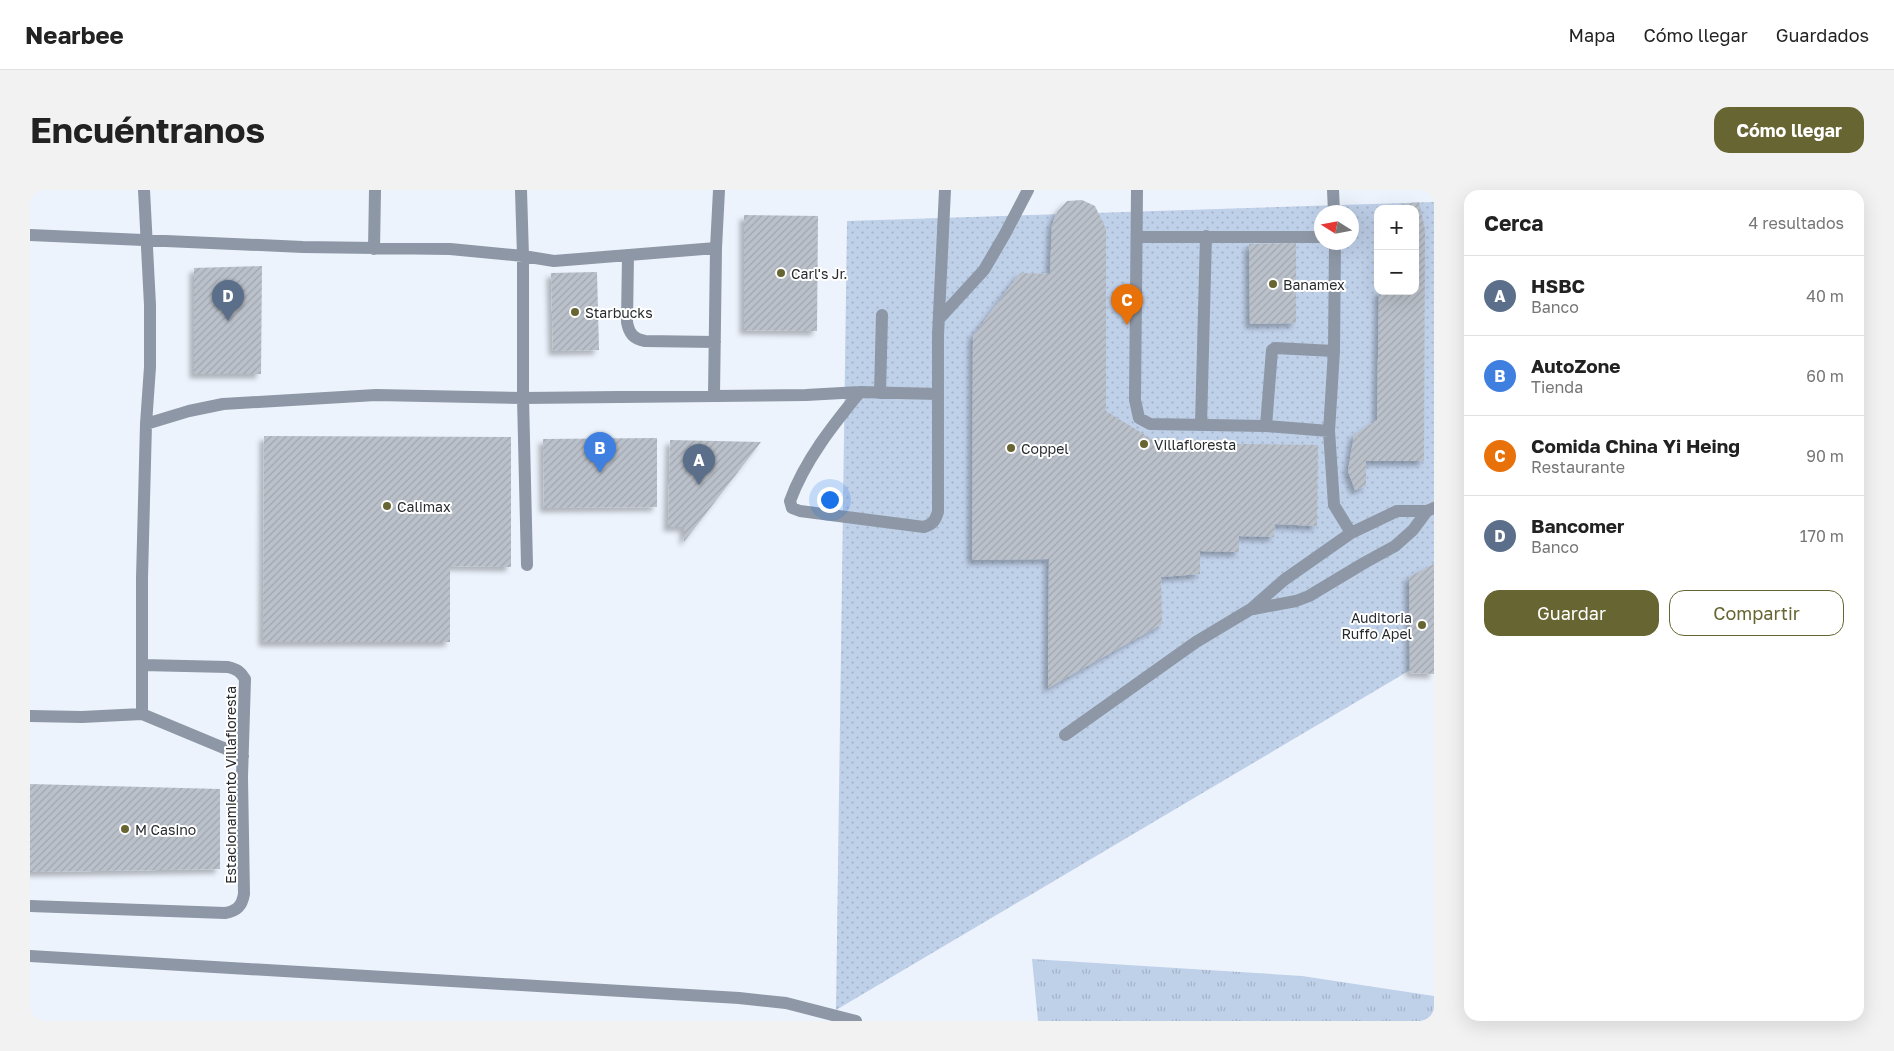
<!DOCTYPE html>
<html lang="es">
<meta charset="utf-8">
<style>
body{margin:0;font-family:"Golos Text",sans-serif;background:#f2f2f2;color:#222}
.controls{position:absolute;right:15px;top:15px;display:grid;overflow:hidden;border-radius:10px;box-shadow:0 5px 20px #0002}
.controls button{width:45px;height:45px;display:grid;place-items:center;padding:0;border:0;border-bottom:1px solid #e0e0e0;background:#fff;color:#222;font:25px sans-serif}
.compass{position:absolute;left:1284px;top:15px;width:45px;height:45px;border-radius:50%;background:#fff;box-shadow:0 5px 20px #0002;rotate:281deg}
.you{position:absolute;left:799px;top:309px;width:18px;height:18px;margin:-12px;border:4px solid #fff;border-radius:50%;background:#1a73e8;box-shadow:0 0 0 8px #1a73e833}
.badge{display:grid;place-items:center;width:32px;height:32px;border-radius:50%;background:#676532;color:#fff;font-size:16px;font-weight:700}
.pin{position:absolute;translate:-50% -41px;filter:drop-shadow(0 1px 2px #0008)}
.pin::after{content:'';position:absolute;top:26px;width:18px;height:15px;background:inherit;clip-path:polygon(0 0,100% 0,50% 100%)}
.list{margin:0;padding:0;list-style:none}
h2{display:flex;justify-content:space-between;align-items:center;height:65px;margin:0;padding:0 20px;font-size:21px}
h2 small{font-size:16px;font-weight:400;color:#767676}
.list li{display:grid;grid-template-columns:32px 1fr auto;gap:15px;align-items:center;box-sizing:border-box;height:80px;padding:0 20px;border-top:1px solid #e0e0e0}
.list b{display:block;font-size:19px;white-space:nowrap}
.list p{margin:0;font-size:16px;white-space:nowrap;color:#767676}
.list em{font-size:16px;font-style:normal;color:#767676}
.actions{display:flex;gap:10px;padding:15px 20px}
.actions a{flex:1;padding:11px 0;border:1px solid #676532;border-radius:15px;text-align:center;font-size:18px;color:#676532}
.actions .main{background:#676532;color:#fff}
.map{position:relative;flex:none;width:1404px;height:831px;overflow:hidden;border-radius:15px}
header{display:flex;align-items:center;gap:30px;box-sizing:border-box;height:70px;padding:0 25px;background:#fff;border-bottom:1px solid #e0e0e0}
header strong{font-size:24px}
nav{display:flex;gap:28px;margin-inline-start:auto;font-size:18px}
.intro{display:flex;align-items:center;justify-content:space-between;box-sizing:border-box;height:120px;padding:0 30px}
h1{margin:0;font-size:35px}
.button{padding:12px 22px;border-radius:15px;background:#676532;color:#fff;font-size:18px;font-weight:700}
main{display:flex;gap:30px;padding:0 30px}
aside{flex:1;background:#fff;border-radius:15px;box-shadow:0 5px 20px #0002}
.map>svg:first-child{display:block}
.grass{fill:url(#grass-tufts)}
.park{fill:url(#park-dots);fill-rule:evenodd}
.building{fill:url(#building-hatch);filter:url(#shadow)}
.lines{fill:none;stroke-linecap:round;stroke-linejoin:round}
.lane{stroke:#8d97a5;stroke-width:12}
.poi-dot{fill:#676532;stroke:#fff;stroke-width:2}
.labels{text-anchor:middle;dominant-baseline:central;stroke-width:4;stroke-linejoin:round;paint-order:stroke}
.poi-label{font-size:14px;fill:#282b2e;stroke:#fff;text-anchor:start}
.street-label{font-size:14px;fill:#282b2e;stroke:#fff}
</style>
<header>
<strong>Nearbee</strong>
<nav><a>Mapa</a><a>Cómo llegar</a><a>Guardados</a></nav>
</header>
<div class="intro"><h1>Encuéntranos</h1><a class="button">Cómo llegar</a></div>
<main>
<div class="map">
<svg width="1404" height="831" viewBox="0 0 1404 831">
<defs>
<pattern id="grass-tufts" width="24" height="20" patternUnits="userSpaceOnUse" patternTransform="scale(1.25)"><rect width="24" height="20" fill="#bfd0e9"/><path d="M3 7l-1-3M5 7V3M7 7l1-3M15 17l-1-3M17 17v-4M19 17l1-3" fill="none" stroke="#a4b3c8"/></pattern>
<pattern id="park-dots" width="8" height="8" patternUnits="userSpaceOnUse" patternTransform="scale(1.25)"><rect width="8" height="8" fill="#bfd0e9"/><path d="M2 2h.1M6 6h.1" fill="none" stroke="#a4b3c8" stroke-width="1.8" stroke-linecap="round"/></pattern>
<pattern id="building-hatch" width="6" height="6" patternUnits="userSpaceOnUse" patternTransform="scale(1.25)"><rect width="6" height="6" fill="#bbc1ca"/><path d="M-1 1l2-2M0 6l6-6M5 7l2-2" fill="none" stroke="#a1a6ae"/></pattern>
<filter id="shadow"><feDropShadow dx="-4.5" dy="4.5" stdDeviation="2.5" flood-color="#0004"/></filter>
</defs>
<rect width="100%" height="100%" fill="#edf3fd"/>
<path class="grass" d="M1002 769 1272 786 1404 806V831H1008Z"/>
<path class="park" d="M1404 12V466L806 820 817 31ZM1348 19H1385V101H1348ZM1292 22H1322V52H1292Z"/>
<path class="building" d="M1052 10 1065 16 1076 39V221L1128 253 1288 255 1287 336 1245 334 1244 347 1209 346V362L1170 361V384L1131 387 1132 434 1018 498 1019 369 942 370 943 146 990 83 1020 84 1022 35 1027 22 1037 11Z
M1389 12 1395 40 1394 271H1336V296L1325 300 1318 281 1324 245 1347 230 1349 101H1385V19H1364L1368 15Z
M714 25 788 26 787 141 714 140Z
M1266 53V133L1220 134 1219 54Z
M232 76 231 184H164V78Z
M567 82 569 160 523 161 521 83Z
M234 246 481 247V377L420 376V452H233Z
M627 248V317L514 318 513 249Z
M640 250 731 252 654 352V337H638Z
M1404 374V484L1380 483 1379 387Z
M0 594 190 599V679L0 682Z"/>
<g class="lines">
<path class="lane" d="M491 0 493 66V208L497 375
M1107 0 1105 210 1109 228 1120 234 1236 236 1299 241 1304 161 1305 52
M1303 0 1304 22
M0 45 273 57 420 59 493 66 524 71 686 58
M1107 47H1292
M344 59 345 0
M598 65 597 132C599 144 604 149 615 151L685 152
M909 129 954 80 975 44 998 0
M830 202C803 235 775 270 760 311L762 318 770 321 894 337C903 334 905 331 908 322V145L915 0
M850 203 852 125
M684 205 686 58 689 0
M116 234 159 221 193 214 346 205 493 208 776 205 830 202 907 204
M1171 235 1176 46
M1236 236 1242 160 1245 158 1304 161
M1299 241 1304 315 1321 343
M1223 419 1266 411 1279 406 1334 373 1365 356 1383 340 1397 321
M112 524 213 566
M0 526 52 527 112 524V388L116 234 120 177V115L114 0
M1035 545 1166 452 1221 419 1254 390 1321 343 1367 321H1397L1404 318
M0 716 195 723C207 721 212 716 214 704L212 587 215 489C211 482 207 479 198 477L112 475
M0 766 709 808 756 813 826 831"/>
</g>
<g class="poi-dot">
<circle cx="751" cy="83" r="5"/>
<circle cx="1243" cy="94" r="5"/>
<circle cx="545" cy="122" r="5"/>
<circle cx="1114" cy="254" r="5"/>
<circle cx="981" cy="258" r="5"/>
<circle cx="357" cy="316" r="5"/>
<circle cx="1392" cy="435" r="5"/>
<circle cx="95" cy="639" r="5"/>
</g>
<g class="labels">
<g class="poi-label">
<text x="761" y="83">Carl's Jr.</text>
<text x="1253" y="94">Banamex</text>
<text x="555" y="122">Starbucks</text>
<text x="1124" y="254">Villafloresta</text>
<text x="991" y="258">Coppel</text>
<text x="367" y="316">Calimax</text>
<text x="1382" y="427" text-anchor="end">Auditoria<tspan x="1382" dy="16">Ruffo Apel</tspan></text>
<text x="105" y="639">M Casino</text>
</g>
<g class="street-label">
<text transform="translate(200 595) rotate(-90)">Estacionamiento Villafloresta</text>
</g>
</g>
</svg>
<div class="controls">
<button>+</button>
<button>−</button>
</div>
<svg class="compass" viewBox="-18 -18 36 36"><path d="M0-13l5 13h-10z" fill="#e53935"/><path d="M0 13l5-13h-10z" fill="#767676"/></svg>
<div class="you"></div>
<div class="pin badge" style="left:669px;top:295px;background:#5c6f8a">A</div>
<div class="pin badge" style="left:570px;top:283px;background:#3f7fe0">B</div>
<div class="pin badge" style="left:1097px;top:135px;background:#e8710a">C</div>
<div class="pin badge" style="left:198px;top:131px;background:#5c6f8a">D</div>
</div>
<aside>
<h2>Cerca<small>4 resultados</small></h2>
<ul class="list">
<li><span class="badge" style="background:#5c6f8a">A</span><div><b>HSBC</b><p>Banco</p></div><em>40 m</em></li>
<li><span class="badge" style="background:#3f7fe0">B</span><div><b>AutoZone</b><p>Tienda</p></div><em>60 m</em></li>
<li><span class="badge" style="background:#e8710a">C</span><div><b>Comida China Yi Heing</b><p>Restaurante</p></div><em>90 m</em></li>
<li><span class="badge" style="background:#5c6f8a">D</span><div><b>Bancomer</b><p>Banco</p></div><em>170 m</em></li>
</ul>
<div class="actions"><a class="main">Guardar</a><a>Compartir</a></div>
</aside>
</main>
